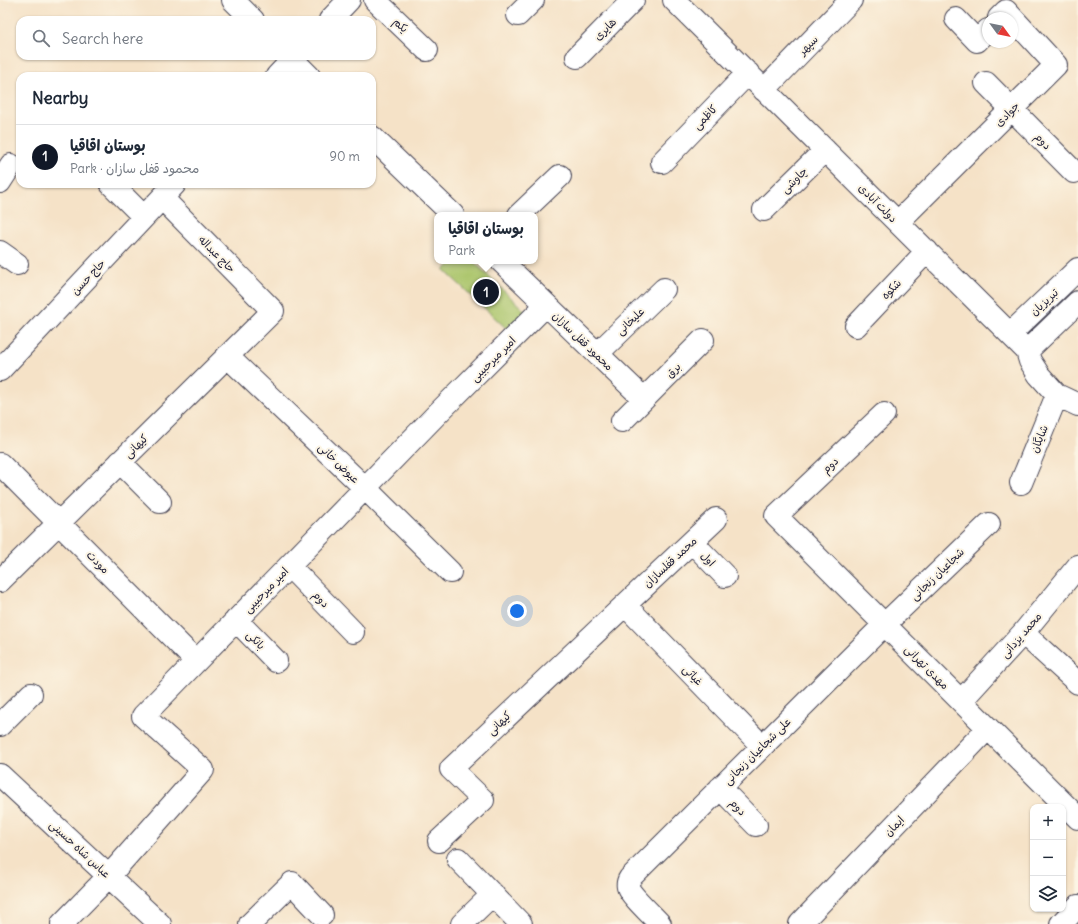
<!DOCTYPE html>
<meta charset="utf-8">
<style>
body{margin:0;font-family:Delius,"Playpen Sans Arabic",sans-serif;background:#f6f6f7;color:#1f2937}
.controls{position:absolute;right:12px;bottom:12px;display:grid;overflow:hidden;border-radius:8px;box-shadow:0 1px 3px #0004}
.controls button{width:36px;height:36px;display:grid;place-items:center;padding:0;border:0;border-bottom:1px solid #e0e1e3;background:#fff;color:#1f2937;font:20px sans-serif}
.compass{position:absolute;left:982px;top:12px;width:36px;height:36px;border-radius:50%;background:#fff;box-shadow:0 1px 3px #0004;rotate:123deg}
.you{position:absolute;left:517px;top:611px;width:14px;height:14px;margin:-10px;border:3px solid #fff;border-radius:50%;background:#1a73e8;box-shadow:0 0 0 6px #1a73e833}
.badge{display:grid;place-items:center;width:26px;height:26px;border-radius:50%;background:#111827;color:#fff;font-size:13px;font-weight:700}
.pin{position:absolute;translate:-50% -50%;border:2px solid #fff;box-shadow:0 1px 4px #0006}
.popup{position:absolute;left:434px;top:212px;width:104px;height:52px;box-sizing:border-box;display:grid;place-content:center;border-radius:8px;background:#fff;filter:drop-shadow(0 1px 3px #0005);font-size:13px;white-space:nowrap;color:#747a83}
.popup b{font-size:15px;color:#1f2937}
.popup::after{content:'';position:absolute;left:50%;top:100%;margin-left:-8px;border:8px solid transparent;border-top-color:#fff}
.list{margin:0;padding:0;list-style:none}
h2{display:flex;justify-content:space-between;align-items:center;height:52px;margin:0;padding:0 16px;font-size:17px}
h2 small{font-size:13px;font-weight:400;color:#747a83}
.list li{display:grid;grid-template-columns:26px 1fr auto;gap:12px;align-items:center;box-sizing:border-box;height:64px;padding:0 16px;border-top:1px solid #e0e1e3}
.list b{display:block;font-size:15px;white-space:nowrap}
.list p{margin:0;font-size:13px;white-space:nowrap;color:#747a83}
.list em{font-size:13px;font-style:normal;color:#747a83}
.icon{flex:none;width:22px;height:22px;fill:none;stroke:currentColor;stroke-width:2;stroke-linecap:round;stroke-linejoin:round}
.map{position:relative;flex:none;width:1078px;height:924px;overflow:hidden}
.search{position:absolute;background:#fff;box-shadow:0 1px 3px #0004;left:16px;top:16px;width:360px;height:44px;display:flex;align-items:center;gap:10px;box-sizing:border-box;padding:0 14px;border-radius:12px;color:#747a83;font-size:15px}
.panel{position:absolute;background:#fff;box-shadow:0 1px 3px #0004;left:16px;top:72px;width:360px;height:116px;border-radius:12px}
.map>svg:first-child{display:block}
.green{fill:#aac56b;stroke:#667453}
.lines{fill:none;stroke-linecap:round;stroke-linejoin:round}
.minor-casing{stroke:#423f50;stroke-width:24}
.minor{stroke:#fff;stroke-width:22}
.labels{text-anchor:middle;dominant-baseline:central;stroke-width:4;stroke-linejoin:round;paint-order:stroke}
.street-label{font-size:11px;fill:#22223b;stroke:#fcf5e5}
</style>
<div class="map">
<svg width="1078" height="924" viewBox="0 0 1078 924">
<rect width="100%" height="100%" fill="#fcf5e5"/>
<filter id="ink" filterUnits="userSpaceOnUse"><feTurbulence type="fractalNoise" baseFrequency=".025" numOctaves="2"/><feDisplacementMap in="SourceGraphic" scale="8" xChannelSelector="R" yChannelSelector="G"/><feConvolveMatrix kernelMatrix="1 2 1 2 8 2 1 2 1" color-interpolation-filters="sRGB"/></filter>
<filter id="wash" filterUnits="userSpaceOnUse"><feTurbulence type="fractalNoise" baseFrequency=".012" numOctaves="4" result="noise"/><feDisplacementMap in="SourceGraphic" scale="16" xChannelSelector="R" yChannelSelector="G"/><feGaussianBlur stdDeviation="0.9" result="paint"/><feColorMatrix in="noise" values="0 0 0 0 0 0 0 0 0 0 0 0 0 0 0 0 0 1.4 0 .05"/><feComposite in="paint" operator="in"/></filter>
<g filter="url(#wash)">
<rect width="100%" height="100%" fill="#f5e2c7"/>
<path class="green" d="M453 261H473L528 314 509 331 444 270Z"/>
</g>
<g filter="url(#ink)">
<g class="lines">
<defs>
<path id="minor" d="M233 0 253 20
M375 0 427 50
M674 0 1027 351 1030 361 1039 375 1057 395 1078 405
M518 15 533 0
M956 19 977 41 988 30
M330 20 349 0
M289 56 309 76
M577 57 633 0
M277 76 296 56
M986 83 1074 172
M764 90 851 0
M372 137 453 215
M662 162 748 73
M0 182 11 165
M111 184 144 217
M764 210 825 150
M519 215 560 176
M898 222 1056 65 1006 11 999 18
M0 252 17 264
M501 261 644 399
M856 326 927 251
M1010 334 1078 269
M1027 351 1078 302
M597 354 664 289
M227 356 365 488 450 572
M0 370 175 184
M884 414 776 516 1078 818
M622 421 703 340
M120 462 160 502
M0 464 196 661
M1021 483 1057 395
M692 542 725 576
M289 566 353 632
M0 581 273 311 162 198
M625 605 762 746
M236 620 276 661
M1023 633 1078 683
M961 701 1023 633 1078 566
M0 725 31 694
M0 775 160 924
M720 788 756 825
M439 841 483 800 451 769 716 519
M458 859 521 924
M62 924 109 876 203 770 143 716 438 413 546 305
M250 924 292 883 322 915
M462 924 493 894
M660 924C653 916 630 895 628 887 627 883 628 881 630 878L885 624 989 524
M800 924 988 728
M1061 924 1078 906"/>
</defs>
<use href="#minor" class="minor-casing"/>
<use href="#minor" class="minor"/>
</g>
</g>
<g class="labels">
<g class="street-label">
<text transform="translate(401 25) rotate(44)">یکم</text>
<text transform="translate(605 29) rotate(-45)">هایری</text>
<text transform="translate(808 45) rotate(-46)">سپهر</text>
<text transform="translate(1007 114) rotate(-45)">جوادی</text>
<text transform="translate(705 117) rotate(-46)">کاظمی</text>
<text transform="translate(1043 141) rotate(46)">دوم</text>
<text transform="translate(794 180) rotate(-45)">چاوشی</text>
<text transform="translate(878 203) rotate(45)">دولت آبادی</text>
<text transform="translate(217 254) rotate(45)">حاج عبداله</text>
<text transform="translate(88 277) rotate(-47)">حاج حسن</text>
<text transform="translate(891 289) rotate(-46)">شکوه</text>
<text transform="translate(1044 302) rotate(-43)">تبریزیان</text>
<text transform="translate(630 321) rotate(-44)">علیخانی</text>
<text transform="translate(583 341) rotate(44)">محمود قفل سازان</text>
<text transform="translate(493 359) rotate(-45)">امیر میرحبیبی</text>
<text transform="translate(673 370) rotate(-45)">برق</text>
<text transform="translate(1039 439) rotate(-68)">شایگان</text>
<text transform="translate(136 446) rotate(-45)">کیهانی</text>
<text transform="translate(339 463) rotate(44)">عیوض خانی</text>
<text transform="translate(830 465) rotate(-43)">دوم</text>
<text transform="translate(708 559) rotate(47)">اول</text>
<text transform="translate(98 562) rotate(45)">مودت</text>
<text transform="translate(670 562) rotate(-43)">محمد قفلسازان</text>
<text transform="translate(937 574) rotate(-44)">شجاعیان زنجانی</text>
<text transform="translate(266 590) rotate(-46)">امیر میرحبیبی</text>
<text transform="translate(321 599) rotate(46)">دوم</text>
<text transform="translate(1021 635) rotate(-49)">محمد یزدانی</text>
<text transform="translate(256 640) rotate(46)">بانکی</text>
<text transform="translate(927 667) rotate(45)">مهدی تهرانی</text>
<text transform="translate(693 675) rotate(46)">غیاثی</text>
<text transform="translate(499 723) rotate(-44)">کیهانی</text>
<text transform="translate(757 751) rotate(-45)">علی شجاعیان زنجانی</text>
<text transform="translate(738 807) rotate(46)">دوم</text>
<text transform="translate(894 826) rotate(-46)">ایمان</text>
<text transform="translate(80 849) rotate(43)">عباس شاه حسینی</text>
</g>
</g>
</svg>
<div class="controls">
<button>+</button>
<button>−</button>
<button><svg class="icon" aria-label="layers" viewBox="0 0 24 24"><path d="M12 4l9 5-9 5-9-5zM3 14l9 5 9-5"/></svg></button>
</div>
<svg class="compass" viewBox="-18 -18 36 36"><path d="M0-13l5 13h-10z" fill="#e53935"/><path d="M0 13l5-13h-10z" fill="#747a83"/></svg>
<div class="you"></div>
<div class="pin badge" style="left:486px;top:292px">1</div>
<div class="popup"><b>بوستان اقاقیا</b>Park</div>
<div class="search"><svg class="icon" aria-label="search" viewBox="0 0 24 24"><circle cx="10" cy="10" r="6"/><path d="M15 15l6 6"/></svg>Search here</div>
<section class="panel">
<h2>Nearby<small></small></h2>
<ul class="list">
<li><span class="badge">1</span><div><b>بوستان اقاقیا</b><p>Park · محمود قفل سازان</p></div><em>90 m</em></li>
</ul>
</section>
</div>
